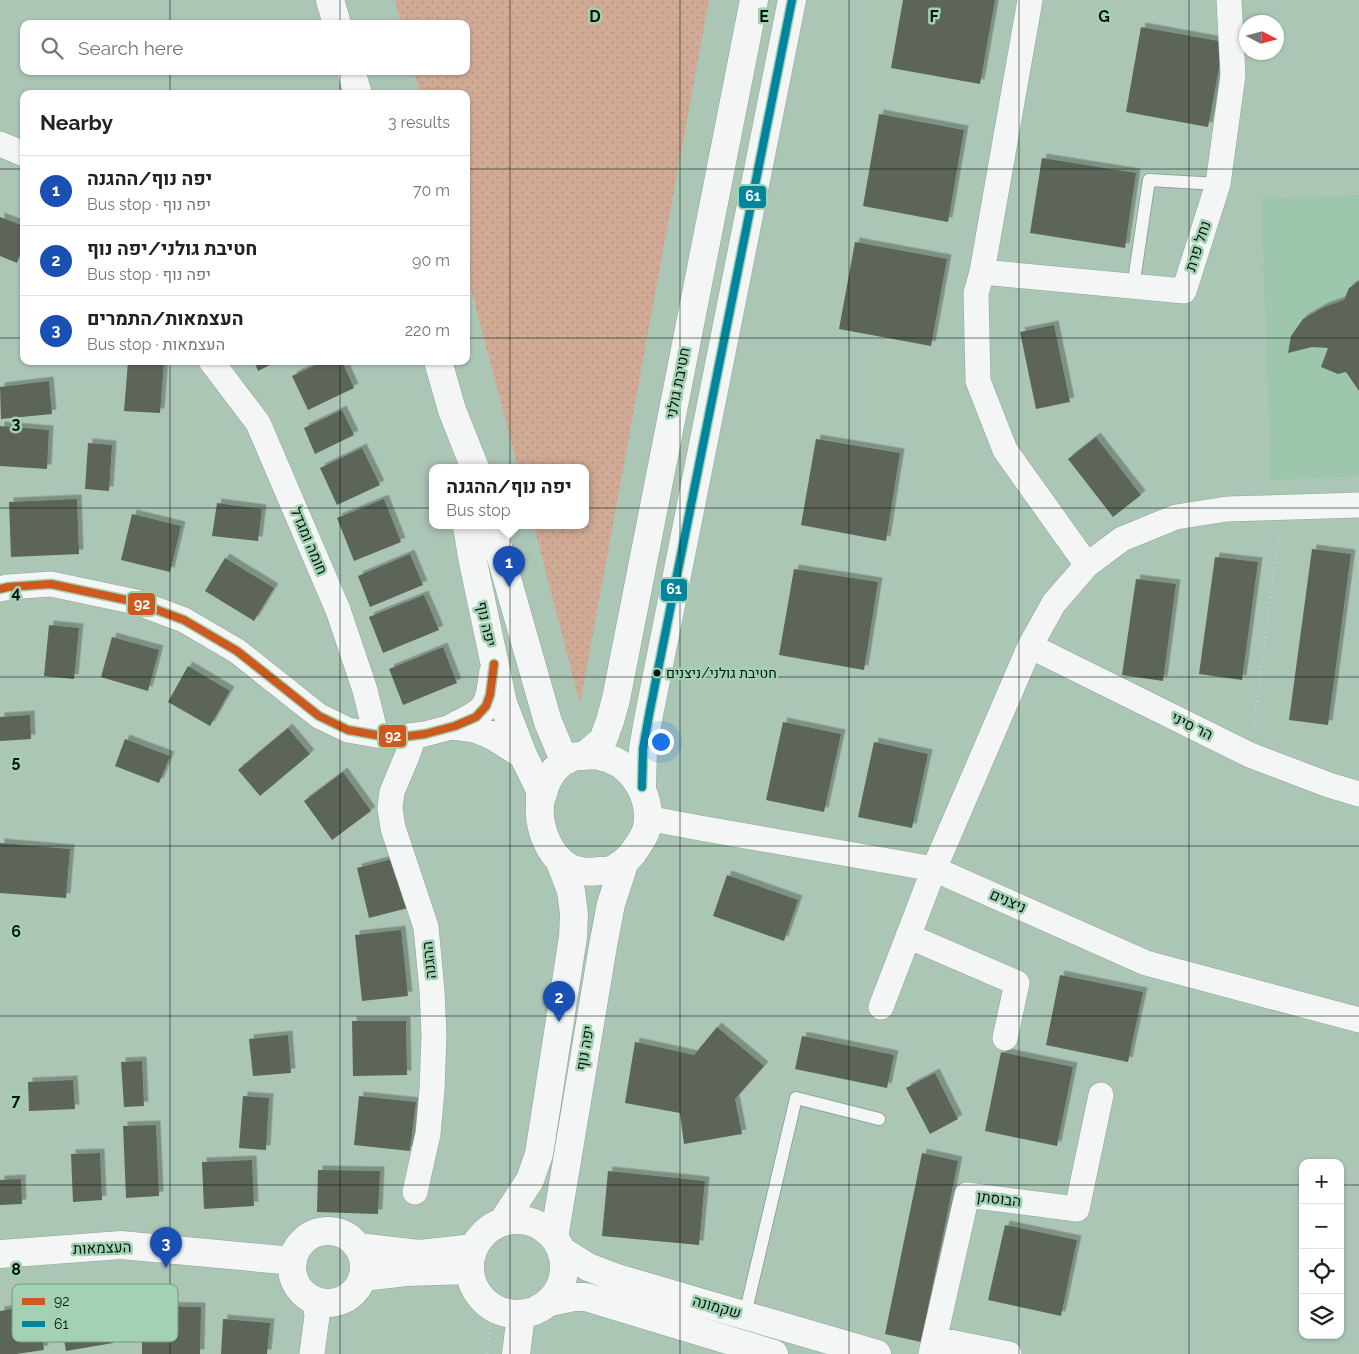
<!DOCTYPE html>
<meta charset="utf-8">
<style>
body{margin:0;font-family:Raleway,Heebo,sans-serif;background:#f6f6f6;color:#202124}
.controls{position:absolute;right:15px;bottom:15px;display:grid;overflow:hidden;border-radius:10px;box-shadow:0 1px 4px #0004}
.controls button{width:45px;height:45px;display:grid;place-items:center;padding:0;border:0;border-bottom:1px solid #e0e0e0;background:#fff;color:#202124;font:25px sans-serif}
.compass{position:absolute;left:1239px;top:15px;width:45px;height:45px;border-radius:50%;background:#fff;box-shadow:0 1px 4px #0004;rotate:96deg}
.you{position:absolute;left:660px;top:741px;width:18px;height:18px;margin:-12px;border:4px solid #fff;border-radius:50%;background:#1a73e8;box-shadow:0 0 0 8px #1a73e833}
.badge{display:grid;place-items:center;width:32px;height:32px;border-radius:50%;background:#3f5448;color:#fff;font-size:16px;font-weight:700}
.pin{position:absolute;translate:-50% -41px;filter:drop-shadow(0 1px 2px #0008)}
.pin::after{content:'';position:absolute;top:26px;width:18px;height:15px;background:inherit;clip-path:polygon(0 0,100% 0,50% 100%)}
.popup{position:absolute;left:429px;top:464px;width:160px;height:65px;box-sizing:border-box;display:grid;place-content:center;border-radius:10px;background:#fff;filter:drop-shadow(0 1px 4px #0005);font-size:16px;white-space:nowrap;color:#757577}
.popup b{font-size:19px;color:#202124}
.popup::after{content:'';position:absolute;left:50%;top:100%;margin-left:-10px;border:10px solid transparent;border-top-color:#fff}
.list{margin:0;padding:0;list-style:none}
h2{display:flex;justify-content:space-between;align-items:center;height:65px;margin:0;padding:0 20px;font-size:21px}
h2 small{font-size:16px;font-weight:400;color:#757577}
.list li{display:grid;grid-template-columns:32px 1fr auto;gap:15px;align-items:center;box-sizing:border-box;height:70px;padding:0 20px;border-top:1px solid #e0e0e0}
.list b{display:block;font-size:19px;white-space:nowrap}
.list p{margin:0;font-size:16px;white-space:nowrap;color:#757577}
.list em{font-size:16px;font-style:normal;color:#757577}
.icon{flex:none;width:28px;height:28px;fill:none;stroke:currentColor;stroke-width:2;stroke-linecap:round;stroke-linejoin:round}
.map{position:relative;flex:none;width:1359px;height:1354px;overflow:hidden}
.search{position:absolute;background:#fff;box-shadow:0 1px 4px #0004;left:20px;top:20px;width:450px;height:55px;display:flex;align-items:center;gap:12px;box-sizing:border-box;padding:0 18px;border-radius:10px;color:#757577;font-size:19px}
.panel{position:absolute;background:#fff;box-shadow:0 1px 4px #0004;left:20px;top:90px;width:450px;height:275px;border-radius:10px}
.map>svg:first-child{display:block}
.built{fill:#9dc6ac}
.grass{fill:url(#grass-dots)}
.building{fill:#5b6558;filter:url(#shadow)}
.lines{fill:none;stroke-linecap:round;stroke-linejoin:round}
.service-casing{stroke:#90a498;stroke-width:14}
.minor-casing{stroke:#90a498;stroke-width:26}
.tertiary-casing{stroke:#90a498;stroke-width:29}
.path{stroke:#c7ceca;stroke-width:3;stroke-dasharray:1 4;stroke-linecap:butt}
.service{stroke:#f3f6f4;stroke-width:12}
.minor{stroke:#f3f6f4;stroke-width:25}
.tertiary{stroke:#f3f6f4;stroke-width:28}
.bus-1-casing{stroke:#a2d1b3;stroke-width:11}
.bus-2-casing{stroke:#a2d1b3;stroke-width:11}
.bus-1{stroke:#ce591f;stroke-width:8}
.bus-2{stroke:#01849e;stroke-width:8}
.grid{fill:none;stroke:#05160c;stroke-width:1;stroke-opacity:0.55}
.bus-dot{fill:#05160c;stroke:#a2d1b3;stroke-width:2}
.labels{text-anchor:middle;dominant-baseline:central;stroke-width:5;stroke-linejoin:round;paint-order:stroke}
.bus-label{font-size:14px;fill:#05160c;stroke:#a2d1b3;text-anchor:start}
.street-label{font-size:15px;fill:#05160c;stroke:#a2d1b3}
.key{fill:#a2d1b3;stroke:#739981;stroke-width:1}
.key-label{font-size:14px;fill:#05160c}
.grid-label{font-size:16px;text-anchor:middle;font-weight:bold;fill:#05160c;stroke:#a2d1b3;stroke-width:5;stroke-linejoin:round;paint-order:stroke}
.line-badge{stroke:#a2d1b3;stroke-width:2}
.badge-label{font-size:14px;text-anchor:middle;font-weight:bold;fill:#fff}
</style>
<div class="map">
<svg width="1359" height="1354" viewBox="0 0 1359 1354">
<defs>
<pattern id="grass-dots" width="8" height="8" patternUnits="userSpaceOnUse" patternTransform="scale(1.25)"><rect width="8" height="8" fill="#d1aa96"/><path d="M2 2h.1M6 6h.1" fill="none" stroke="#b29280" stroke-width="1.8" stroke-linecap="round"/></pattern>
<filter id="shadow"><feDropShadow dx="4.5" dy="-4.5" stdDeviation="0" flood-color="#0004"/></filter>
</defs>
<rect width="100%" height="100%" fill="#acc6b6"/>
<path class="built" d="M1359 195V476L1271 480 1261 199Z"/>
<path class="grass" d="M395 0H709L580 704 534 526H585V468H518L466 270V94H420L414 71H466V24H401Z"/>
<path class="building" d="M903 0H995L980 84 891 68Z
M1141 27 1224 42 1208 127 1126 112Z
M879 114 964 130 948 222 863 206Z
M1042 158 1136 173 1125 248 1030 233Z
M0 217 24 226V244L17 263 0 256Z
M855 242 947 259 931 346 839 329Z
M1359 281V391L1346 372 1338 374 1321 367 1328 348 1312 347 1288 353 1291 336 1303 319 1324 307 1344 300 1349 288Z
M1054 325 1070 402 1036 409 1020 332Z
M128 361H164L160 413 124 411Z
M254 361H278L258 371Z
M324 361H342L354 388 308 410 292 376Z
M49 381 52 414 1 419 0 387Z
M342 410 354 435 315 454 304 428Z
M0 426 49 430 47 469 0 466Z
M1096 437 1141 495 1113 517 1068 459Z
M816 439 900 453 886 541 801 525Z
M88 443 112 445 109 491 85 489Z
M362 448 380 485 337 505 320 468Z
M77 499 79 554 11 557 9 502Z
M384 499 401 542 354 561 337 518Z
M217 503 262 509 258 541 212 536Z
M132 514 181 526 170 572 121 560Z
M1312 549 1351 554 1328 725 1289 720Z
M410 554 423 585 370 607 358 576Z
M1215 557 1258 562 1242 680 1199 674Z
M225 558 274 588 254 621 205 591Z
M794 569 878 582 864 670 779 655Z
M1136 579 1176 584 1163 681 1122 675Z
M424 595 439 630 383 653 369 617Z
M49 625 79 628 74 679 44 676Z
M112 637 159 650 148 691 101 677Z
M443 647 457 683 403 705 389 669Z
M188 666 230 691 210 726 168 702Z
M30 715 31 739 0 741V717Z
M783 722 841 734 824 812 766 800Z
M288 728 310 754 260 796 238 770Z
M125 739 170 756 159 783 115 766Z
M874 742 928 754 912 828 858 817Z
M343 772 371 811 332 840 304 801Z
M0 843 70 849 66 898 0 893Z
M396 858 408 908 369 918 357 868Z
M727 875 798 900 784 941 713 916Z
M401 930 408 996 362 1001 355 935Z
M1060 975 1143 992 1128 1062 1046 1045Z
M352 1021H406L407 1075 353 1076Z
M717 1027 764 1066 735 1099 742 1134 684 1144 680 1113 625 1103 635 1042 694 1055Z
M288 1035 291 1073 253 1076 249 1039Z
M802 1036 894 1055 887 1088 795 1069Z
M1001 1052 1073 1067 1057 1146 985 1131Z
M142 1061 144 1106 124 1107 121 1062Z
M935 1073 958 1119 930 1134 906 1088Z
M73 1080 75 1109 29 1111 28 1082Z
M243 1096 269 1098 266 1150 239 1148Z
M359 1096 416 1102 410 1151 354 1145Z
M156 1125 159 1196 126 1198 123 1126Z
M100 1153 102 1200 73 1202 71 1154Z
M922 1153 958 1161 921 1342 885 1334Z
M252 1160 254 1206 204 1209 202 1162Z
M318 1170 380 1171 378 1214 317 1212Z
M608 1171 705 1181 699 1245 602 1236Z
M21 1179 22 1204 0 1205V1180Z
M1005 1225 1077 1240 1061 1316 988 1300Z
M106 1303 113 1343 66 1351 59 1311Z
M37 1305 44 1350 16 1354H0V1311Z
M142 1306 201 1307 200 1354H142Z
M223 1319 270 1323 267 1354H221Z"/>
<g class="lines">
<defs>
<path id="service" d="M1133 287 1149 180 1218 184
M744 1319 796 1098 879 1119"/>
<path id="minor" d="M0 144 24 154
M982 272 1030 0
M211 361 258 423 338 610 365 690 376 735
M1087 565 1005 450 978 381 976 293 982 272 1184 291 1218 184 1233 75 1229 0
M0 589 8 587 51 584 136 602 184 620 237 651 319 716 348 730 376 735 401 737 425 734 455 726
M1030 646 1250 755 1329 785 1359 794
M414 736 407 756 392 792 390 808 393 828 426 927 432 991 434 1035 432 1090 428 1134 415 1192
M647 818 700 828 934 869 1146 963 1359 1020
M908 936 1017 983 1005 1038
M881 1007 934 869 1030 646 1054 603 1087 565 1122 539 1176 517 1227 509 1359 505
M935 1339 1009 1354
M312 1354 317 1316 315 1301
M931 1354 967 1195 1077 1209 1101 1095"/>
<path id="tertiary" d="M330 0 337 24
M351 71 358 94
M438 361 452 410 475 468
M467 526 472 557 503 703 523 755 540 790V804
M492 526 548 722 561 753 567 760
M455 726C487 711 489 708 493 673
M455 726C461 727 466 727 472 728 490 732 507 745 523 755
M596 755C601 757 606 757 610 759 637 769 652 801 647 828 644 838 638 846 632 854 627 860 618 867 611 870 608 871 603 871 599 871 591 872 581 872 573 869 550 860 538 828 540 805 540 800 543 795 544 790 548 776 558 762 573 757 580 755 588 756 596 755Z
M584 756 603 740 610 721 616 699 754 0
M642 787 643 749 649 715 792 0
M470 1267a47 47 0 1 1 94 0a47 47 0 1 1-94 0Z
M503 1221 530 1180 539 1154 573 937 574 914 571 891 559 859
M292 1267a36 36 0 1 1 72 0a36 36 0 1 1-72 0Z
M554 1238 603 946 611 904 625 861
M358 1247 419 1254 474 1248
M561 1250 588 1267 617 1278 877 1354
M0 1254 121 1245 293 1261
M363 1277 406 1272 470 1270
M550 1302 574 1297H586L774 1354
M516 1354 521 1315"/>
</defs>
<use href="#service" class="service-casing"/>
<use href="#minor" class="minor-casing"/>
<use href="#tertiary" class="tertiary-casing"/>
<path class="path" d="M1253 732 1279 530
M487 1354 492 1308"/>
<use href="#service" class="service"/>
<use href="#minor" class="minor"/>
<use href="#tertiary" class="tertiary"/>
<defs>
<path id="bus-1" d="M0 589 8 587 51 584 136 602 184 620 237 651 319 716 348 730 376 735 401 737 425 734 455 726 476 717 486 706 490 695 494 664"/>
<path id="bus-2" d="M642 787 643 749 649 715 792 0"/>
</defs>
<use href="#bus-1" class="bus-1-casing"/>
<use href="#bus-2" class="bus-2-casing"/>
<use href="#bus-1" class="bus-1"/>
<use href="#bus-2" class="bus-2"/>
</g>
<path class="grid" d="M170 0V24M340 0V24M510 0V1354M680 0V1354M849 0V1354M1019 0V1354M1189 0V1354M170 71V94M340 71V94M0 169H24M466 169H1359M0 338H24M466 338H1359M170 361V1354M340 361V1354M0 508H1359M0 677H1359M0 846H1359M0 1016H1359M0 1185H1303M1340 1185H1359"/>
<circle class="bus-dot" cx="657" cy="673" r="4.5"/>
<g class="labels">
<g class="bus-label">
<text x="666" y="673">חטיבת גולני/ניצנים</text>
</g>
<g class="street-label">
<text transform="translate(1198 246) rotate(-72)">נחל פרת</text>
<text transform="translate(678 383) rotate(-79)">חטיבת גולני</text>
<text transform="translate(309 541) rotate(67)">חומה ומגדל</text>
<text transform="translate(486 624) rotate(78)">יפה נוף</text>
<text transform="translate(1192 726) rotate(26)">הר סיני</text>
<text transform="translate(1008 901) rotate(24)">ניצנים</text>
<text transform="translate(429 960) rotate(-96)">ההגנה</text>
<text transform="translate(585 1048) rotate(-80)">יפה נוף</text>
<text transform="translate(999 1199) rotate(7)">הבוסתן</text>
<text transform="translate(102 1248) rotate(-2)">העצמאות</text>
<text transform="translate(717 1307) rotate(16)">שקמונה</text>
</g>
</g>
<rect x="12" y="1284" width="166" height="58" rx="8" class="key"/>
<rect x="22" y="1298" width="23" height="7" fill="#ce591f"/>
<rect x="22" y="1321" width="23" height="6" fill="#01849e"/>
<g class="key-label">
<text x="54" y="1306">92</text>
<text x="54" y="1329">61</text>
</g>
<g class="grid-label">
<text x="595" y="22">D</text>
<text x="764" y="22">E</text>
<text x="934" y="22">F</text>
<text x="1104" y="22">G</text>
<text x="16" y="429">3</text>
<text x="16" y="598">4</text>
<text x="16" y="767">5</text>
<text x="16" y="937">6</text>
<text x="16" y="1106">7</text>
<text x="16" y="1275">8</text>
</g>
<g class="line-badge">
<rect x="738" y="185" width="29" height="24" rx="5" fill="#01849e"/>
<rect x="660" y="578" width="28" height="24" rx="5" fill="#01849e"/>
<rect x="127" y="592" width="29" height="24" rx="5" fill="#ce591f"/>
<rect x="378" y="724" width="29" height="24" rx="5" fill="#ce591f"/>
</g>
<g class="badge-label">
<text x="753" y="201">61</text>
<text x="674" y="594">61</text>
<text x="142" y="609">92</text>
<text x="393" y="741">92</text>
</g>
</svg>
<div class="controls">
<button>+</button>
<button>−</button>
<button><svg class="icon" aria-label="locate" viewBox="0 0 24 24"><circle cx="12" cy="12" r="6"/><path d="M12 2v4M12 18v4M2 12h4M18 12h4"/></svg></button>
<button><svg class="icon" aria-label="layers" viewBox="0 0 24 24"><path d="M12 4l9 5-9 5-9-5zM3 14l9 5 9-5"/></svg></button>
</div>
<svg class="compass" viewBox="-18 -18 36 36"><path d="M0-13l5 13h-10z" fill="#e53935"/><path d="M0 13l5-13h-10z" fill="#757577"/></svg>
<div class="you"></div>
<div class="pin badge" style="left:509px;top:587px;background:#1a4fb4">1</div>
<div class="popup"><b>יפה נוף/ההגנה</b>Bus stop</div>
<div class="pin badge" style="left:559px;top:1022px;background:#1a4fb4">2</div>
<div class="pin badge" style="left:166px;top:1268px;background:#1a4fb4">3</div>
<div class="search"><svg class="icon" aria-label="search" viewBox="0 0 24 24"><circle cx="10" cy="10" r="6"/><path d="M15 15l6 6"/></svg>Search here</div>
<section class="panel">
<h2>Nearby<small>3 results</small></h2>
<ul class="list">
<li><span class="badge" style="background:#1a4fb4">1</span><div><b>יפה נוף/ההגנה</b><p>Bus stop · יפה נוף</p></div><em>70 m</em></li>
<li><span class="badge" style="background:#1a4fb4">2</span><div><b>חטיבת גולני/יפה נוף</b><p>Bus stop · יפה נוף</p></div><em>90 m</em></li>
<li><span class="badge" style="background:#1a4fb4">3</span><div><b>העצמאות/התמרים</b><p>Bus stop · העצמאות</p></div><em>220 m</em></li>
</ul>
</section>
</div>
